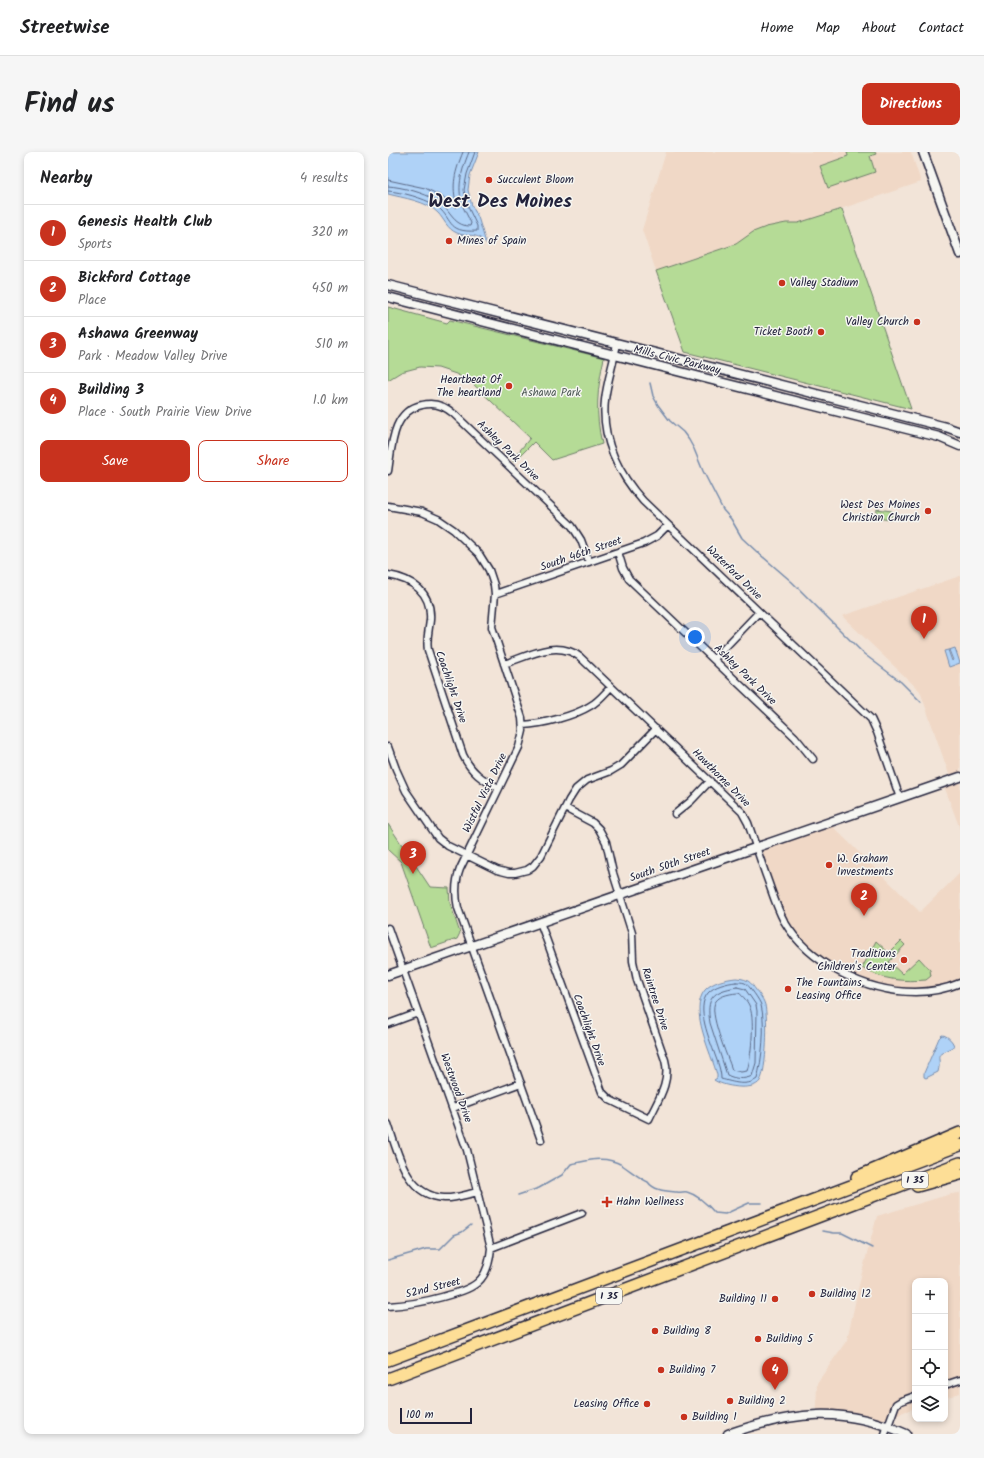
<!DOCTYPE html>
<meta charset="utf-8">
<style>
body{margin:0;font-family:Kalam,sans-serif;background:#f6f6f6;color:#202124}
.controls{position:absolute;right:12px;bottom:12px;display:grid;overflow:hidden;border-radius:8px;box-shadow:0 2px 6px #0003}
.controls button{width:36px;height:36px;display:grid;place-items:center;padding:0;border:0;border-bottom:1px solid #e0e0e0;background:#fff;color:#202124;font:20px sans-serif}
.scale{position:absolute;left:12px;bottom:10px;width:72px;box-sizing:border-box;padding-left:4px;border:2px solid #22223b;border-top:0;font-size:11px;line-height:14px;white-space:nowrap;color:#22223b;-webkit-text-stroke:3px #f6f6f2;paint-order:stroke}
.you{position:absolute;left:307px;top:485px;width:14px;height:14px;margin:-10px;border:3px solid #fff;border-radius:50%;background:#1a73e8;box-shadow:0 0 0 6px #1a73e833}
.badge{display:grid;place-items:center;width:26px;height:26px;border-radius:50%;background:#c8321e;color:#fff;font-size:13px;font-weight:700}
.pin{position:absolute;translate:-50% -33px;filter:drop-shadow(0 1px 2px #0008)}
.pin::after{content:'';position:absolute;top:21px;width:14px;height:12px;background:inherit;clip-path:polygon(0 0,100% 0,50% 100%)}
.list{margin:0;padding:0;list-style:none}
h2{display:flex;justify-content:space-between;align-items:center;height:52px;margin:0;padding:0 16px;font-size:17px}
h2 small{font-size:13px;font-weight:400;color:#757577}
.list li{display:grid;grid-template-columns:26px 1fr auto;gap:12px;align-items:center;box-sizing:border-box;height:56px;padding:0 16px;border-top:1px solid #e0e0e0}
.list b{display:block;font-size:15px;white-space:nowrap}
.list p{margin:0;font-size:13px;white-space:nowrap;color:#757577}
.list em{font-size:13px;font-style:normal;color:#757577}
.actions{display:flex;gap:8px;padding:12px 16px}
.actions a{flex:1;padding:9px 0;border:1px solid #c8321e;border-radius:8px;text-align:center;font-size:14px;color:#c8321e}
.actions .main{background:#c8321e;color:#fff}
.icon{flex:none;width:22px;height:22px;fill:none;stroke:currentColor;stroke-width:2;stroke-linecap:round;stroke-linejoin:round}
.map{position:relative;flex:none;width:572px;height:1282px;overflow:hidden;border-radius:8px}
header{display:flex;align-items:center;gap:24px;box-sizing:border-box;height:56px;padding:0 20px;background:#fff;border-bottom:1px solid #e0e0e0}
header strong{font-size:19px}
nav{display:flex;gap:22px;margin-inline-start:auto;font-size:14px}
.intro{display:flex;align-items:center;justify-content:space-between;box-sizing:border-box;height:96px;padding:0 24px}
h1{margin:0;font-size:28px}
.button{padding:10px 18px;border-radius:8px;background:#c8321e;color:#fff;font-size:14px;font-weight:700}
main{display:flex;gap:24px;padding:0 24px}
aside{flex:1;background:#fff;border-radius:8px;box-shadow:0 2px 6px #0003}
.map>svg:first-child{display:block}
.built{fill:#f0d8c6}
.green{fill:#b5db96;stroke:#6c7e68}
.water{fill:#afd2f7;stroke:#778cac}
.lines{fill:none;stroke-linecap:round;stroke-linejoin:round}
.shore{stroke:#5a6886;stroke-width:1}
.stream{stroke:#778cac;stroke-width:1.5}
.street-casing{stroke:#22223b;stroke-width:9}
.secondary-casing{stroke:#22223b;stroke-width:11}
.highway-casing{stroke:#22223b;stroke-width:14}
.street{stroke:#f6f6f2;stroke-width:6}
.secondary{stroke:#f6f6f2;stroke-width:8}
.highway{stroke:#fdde96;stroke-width:11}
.poi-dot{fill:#c8321e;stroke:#f6f6f2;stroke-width:1.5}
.labels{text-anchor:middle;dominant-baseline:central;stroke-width:3;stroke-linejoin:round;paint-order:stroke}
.shield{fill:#f6f6f2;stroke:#626272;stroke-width:1}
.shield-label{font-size:10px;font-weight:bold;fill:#22223b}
.poi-label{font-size:11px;fill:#22223b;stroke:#f6f6f2;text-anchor:start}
.street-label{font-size:11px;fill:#22223b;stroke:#f6f6f2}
.park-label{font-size:11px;fill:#4e5a56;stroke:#f6f6f2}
.town-label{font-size:19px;font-weight:bold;fill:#22223b;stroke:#f6f6f2}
</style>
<header>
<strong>Streetwise</strong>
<nav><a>Home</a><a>Map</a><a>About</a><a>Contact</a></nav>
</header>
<div class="intro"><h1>Find us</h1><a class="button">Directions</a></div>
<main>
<aside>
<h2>Nearby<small>4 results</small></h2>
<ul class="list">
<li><span class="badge">1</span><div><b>Genesis Health Club</b><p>Sports</p></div><em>320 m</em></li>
<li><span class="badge">2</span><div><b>Bickford Cottage</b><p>Place</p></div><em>450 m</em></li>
<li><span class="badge">3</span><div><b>Ashawa Greenway</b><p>Park · Meadow Valley Drive</p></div><em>510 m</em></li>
<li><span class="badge">4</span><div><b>Building 3</b><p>Place · South Prairie View Drive</p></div><em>1.0 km</em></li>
</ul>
<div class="actions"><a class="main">Save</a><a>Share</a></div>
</aside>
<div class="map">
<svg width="572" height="1282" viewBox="0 0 572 1282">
<rect width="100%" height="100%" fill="#f2e4d8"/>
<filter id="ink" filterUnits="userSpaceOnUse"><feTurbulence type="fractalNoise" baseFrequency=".025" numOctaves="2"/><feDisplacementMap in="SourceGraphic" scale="8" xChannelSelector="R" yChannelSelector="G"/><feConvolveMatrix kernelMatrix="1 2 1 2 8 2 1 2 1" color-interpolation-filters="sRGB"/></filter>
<g filter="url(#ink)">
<path class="built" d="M278 0H523L533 30 268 119 254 78Z
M572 424V677L555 631 563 628 532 539 454 464Z
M440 670 532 760 572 721V831L527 840 476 830 425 803 396 768 368 695Z
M572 1041V1241L557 1246V1129H527V1256L487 1270 428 1263 429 1231 459 1188 473 1124 489 1064 563 1042Z"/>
<path class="green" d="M459 0H487L488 2 482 4 487 20 440 36 432 14 460 4Z
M454 57 523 257 297 200 268 119 348 92 365 80 378 75 398 71H410Z
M0 155 59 171 62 168 216 206C209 237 207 261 214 292L164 308 146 290 126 310 124 308 142 286 84 231 68 222 50 216 32 215 13 220 0 228Z
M489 357 504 359 503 368 488 366Z
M0 672 42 735 61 736 62 751 72 781 69 787 43 796 13 710 0 698Z
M488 789 501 801 513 789 517 793 501 810 514 822 531 806 542 818 543 824 538 828C516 830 494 828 474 816Z"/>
<path class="water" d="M0 0H91L82 23 80 38 84 54 90 65 98 91H97C88 79 80 86 69 81 59 77 56 67 50 61 39 49 15 46 0 42Z
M567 496 572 511 561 515 556 499 560 498 564 509 565 508 561 498Z
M348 826C363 827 363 832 371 842 374 846 376 849 377 853 380 866 379 918 372 929 365 940 334 934 326 928L329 926V923C324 902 300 858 317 838 324 830 338 827 348 826Z
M554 883C559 883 566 890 566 895 542 906 555 901 550 920L538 926 536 925V921L551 886Z"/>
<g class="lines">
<path class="shore" d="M0 28 37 36 53 44 67 56 69 54C63 33 67 20 75 0
M0 34C15 35 36 41 48 48 62 56 64 74 82 74L83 71C81 66 78 62 76 57 68 37 73 20 81 0
M0 39C14 40 35 46 47 53 66 66 57 81 89 79V74L80 55 76 38 79 22 87 0
M348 830C351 830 354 830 357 831 361 833 372 849 373 853 378 872 374 909 369 927 358 935 345 930 333 927 333 919 330 911 327 903 322 888 307 856 320 841 326 834 339 831 348 830Z
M349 835 357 837 368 853 369 859 368 911 364 924C356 928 347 927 339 923L322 871C318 846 324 839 349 835Z
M351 841C355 844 361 851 362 856 367 868 363 907 359 919L353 920 344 918C340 905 319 859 328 849 332 843 345 841 351 841Z"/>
<path class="stream" d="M262 231 265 244 270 253 282 269 295 280 301 288 306 297 315 319 335 358 343 367 354 386 368 399 404 430 476 502 513 530 533 550
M130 1043 151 1036 174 1023 183 1012C201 1008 217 1003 234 1013 243 1019 251 1026 260 1030 266 1039 280 1039 289 1040 293 1041 296 1039 299 1040 310 1043 320 1053 327 1061L337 1062 361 1051H374
M435 1079 446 1081H454L484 1096
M0 1108 38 1097H52L66 1083 74 1080 83 1073"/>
<defs>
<path id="street" d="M229 191C226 210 219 229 217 248 213 286 230 321 255 349L483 567 489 580 512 646
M0 319C4 294 4 259 34 253 46 250 57 254 66 262L184 374 193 388 201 410
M0 354 34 360 50 367 66 378 91 402 101 418 106 433 107 442 104 475 134 566 135 579 131 595 72 717C67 730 67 742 70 756L153 988
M230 400 235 416 241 427 407 585 425 607
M0 423C24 427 44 440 42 468 41 478 38 487 40 498L75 603C83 620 94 628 111 636
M107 442 256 391 269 384 280 373
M326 507 371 460
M116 512C140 504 169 487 192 505L354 660 360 671C367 691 373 710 380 729 385 743 389 756 396 769 421 812 478 840 527 840 542 840 558 837 572 831
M135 573C155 572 186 564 202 554 210 550 217 541 223 535
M0 595 8 617 18 639 50 686 60 694 109 718 121 721H127L139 718 145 714 153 704 181 648 188 637 199 628 223 619 233 613 268 577
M287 662 303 649 322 629
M152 770 214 940 222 948 261 967C270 948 283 930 277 908L249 828 245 809 244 781 225 721 218 690 211 677 205 671 177 656
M0 776 79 998 103 1096C100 1132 86 1136 54 1145 36 1150 19 1153 0 1154
M0 872 30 861
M65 956 133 931
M0 972C10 1001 18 1044 56 1046 66 1047 79 1042 90 1040
M103 1096 194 1061
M557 1233 572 1228
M497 1282 508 1252 513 1249 527 1244"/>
<path id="secondary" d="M535 0 572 102
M0 133 558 275 572 280
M0 145 328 229 551 285 572 294
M0 823 572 625
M340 1282C404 1260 454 1253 518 1282"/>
<path id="highway" d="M469 1025 572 981
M529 1034 572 1022
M0 1208 572 993
M0 1227 572 1011"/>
</defs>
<use href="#street" class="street-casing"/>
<use href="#secondary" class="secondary-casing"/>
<use href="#highway" class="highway-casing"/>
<use href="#street" class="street"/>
<use href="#secondary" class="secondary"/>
<use href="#highway" class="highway"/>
</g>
</g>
<g class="poi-dot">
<circle cx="101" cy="28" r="4"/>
<circle cx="61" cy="89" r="4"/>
<circle cx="394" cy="131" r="4"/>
<circle cx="529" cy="170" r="4"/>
<circle cx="433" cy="180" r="4"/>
<circle cx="121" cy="234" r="4"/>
<circle cx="540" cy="359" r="4"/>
<circle cx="441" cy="713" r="4"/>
<circle cx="516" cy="808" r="4"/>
<circle cx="400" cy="837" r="4"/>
<path d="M217 1044h4v4h4v4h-4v4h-4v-4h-4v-4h4z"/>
<circle cx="424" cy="1142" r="4"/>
<circle cx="387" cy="1147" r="4"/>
<circle cx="267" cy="1179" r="4"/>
<circle cx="370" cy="1187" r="4"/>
<circle cx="273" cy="1218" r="4"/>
<circle cx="342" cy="1249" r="4"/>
<circle cx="259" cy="1252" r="4"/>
<circle cx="296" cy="1265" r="4"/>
</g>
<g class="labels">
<g class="shield">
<rect x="514" y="1020" width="26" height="16" rx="3"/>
<rect x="208" y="1136" width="26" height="16" rx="3"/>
</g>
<g class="shield-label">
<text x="527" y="1028">I 35</text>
<text x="221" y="1144">I 35</text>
</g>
<g class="poi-label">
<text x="109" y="28">Succulent Bloom</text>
<text x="69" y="89">Mines of Spain</text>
<text x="402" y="131">Valley Stadium</text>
<text x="521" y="170" text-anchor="end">Valley Church</text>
<text x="425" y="180" text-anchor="end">Ticket Booth</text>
<text x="113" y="228" text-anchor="end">Heartbeat Of<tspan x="113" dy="13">The heartland</tspan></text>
<text x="532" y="353" text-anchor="end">West Des Moines<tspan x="532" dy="13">Christian Church</tspan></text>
<text x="449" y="707">W. Graham<tspan x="449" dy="13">Investments</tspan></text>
<text x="508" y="802" text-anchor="end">Traditions<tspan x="508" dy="13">Children's Center</tspan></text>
<text x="408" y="831">The Fountains<tspan x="408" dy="13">Leasing Office</tspan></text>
<text x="228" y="1050">Hahn Wellness</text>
<text x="432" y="1142">Building 12</text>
<text x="379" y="1147" text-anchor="end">Building 11</text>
<text x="275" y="1179">Building 8</text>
<text x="378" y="1187">Building 5</text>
<text x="281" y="1218">Building 7</text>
<text x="350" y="1249">Building 2</text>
<text x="251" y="1252" text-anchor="end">Leasing Office</text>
<text x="304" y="1265">Building 1</text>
</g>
<g class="street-label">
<text transform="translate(289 208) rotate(14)">Mills Civic Parkway</text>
<text transform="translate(120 299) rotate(44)">Ashley Park Drive</text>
<text transform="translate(193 402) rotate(-19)">South 46th Street</text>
<text transform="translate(346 421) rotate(44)">Waterford Drive</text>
<text transform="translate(357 523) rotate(44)">Ashley Park Drive</text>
<text transform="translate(63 535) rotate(71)">Coachlight Drive</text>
<text transform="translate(333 626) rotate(45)">Hawthorne Drive</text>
<text transform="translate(97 641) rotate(-64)">Wistful Vista Drive</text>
<text transform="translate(282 713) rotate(-19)">South 50th Street</text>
<text transform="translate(267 847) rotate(72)">Raintree Drive</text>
<text transform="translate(201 878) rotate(70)">Coachlight Drive</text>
<text transform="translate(68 936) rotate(70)">Westwood Drive</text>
<text transform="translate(45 1136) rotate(-14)">52nd Street</text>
</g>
<g class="park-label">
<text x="163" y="241">Ashawa Park</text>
</g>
<g class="town-label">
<text x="112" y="50">West Des Moines</text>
</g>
</g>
</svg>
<div class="controls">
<button>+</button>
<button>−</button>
<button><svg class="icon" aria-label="locate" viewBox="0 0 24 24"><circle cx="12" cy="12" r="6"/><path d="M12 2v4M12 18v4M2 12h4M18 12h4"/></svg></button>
<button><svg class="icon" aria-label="layers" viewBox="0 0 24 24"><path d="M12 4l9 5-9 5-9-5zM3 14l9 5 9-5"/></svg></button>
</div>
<div class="scale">100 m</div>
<div class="you"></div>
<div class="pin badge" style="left:536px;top:487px">1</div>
<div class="pin badge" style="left:476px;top:764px">2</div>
<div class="pin badge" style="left:25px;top:722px">3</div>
<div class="pin badge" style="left:387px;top:1238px">4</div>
</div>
</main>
